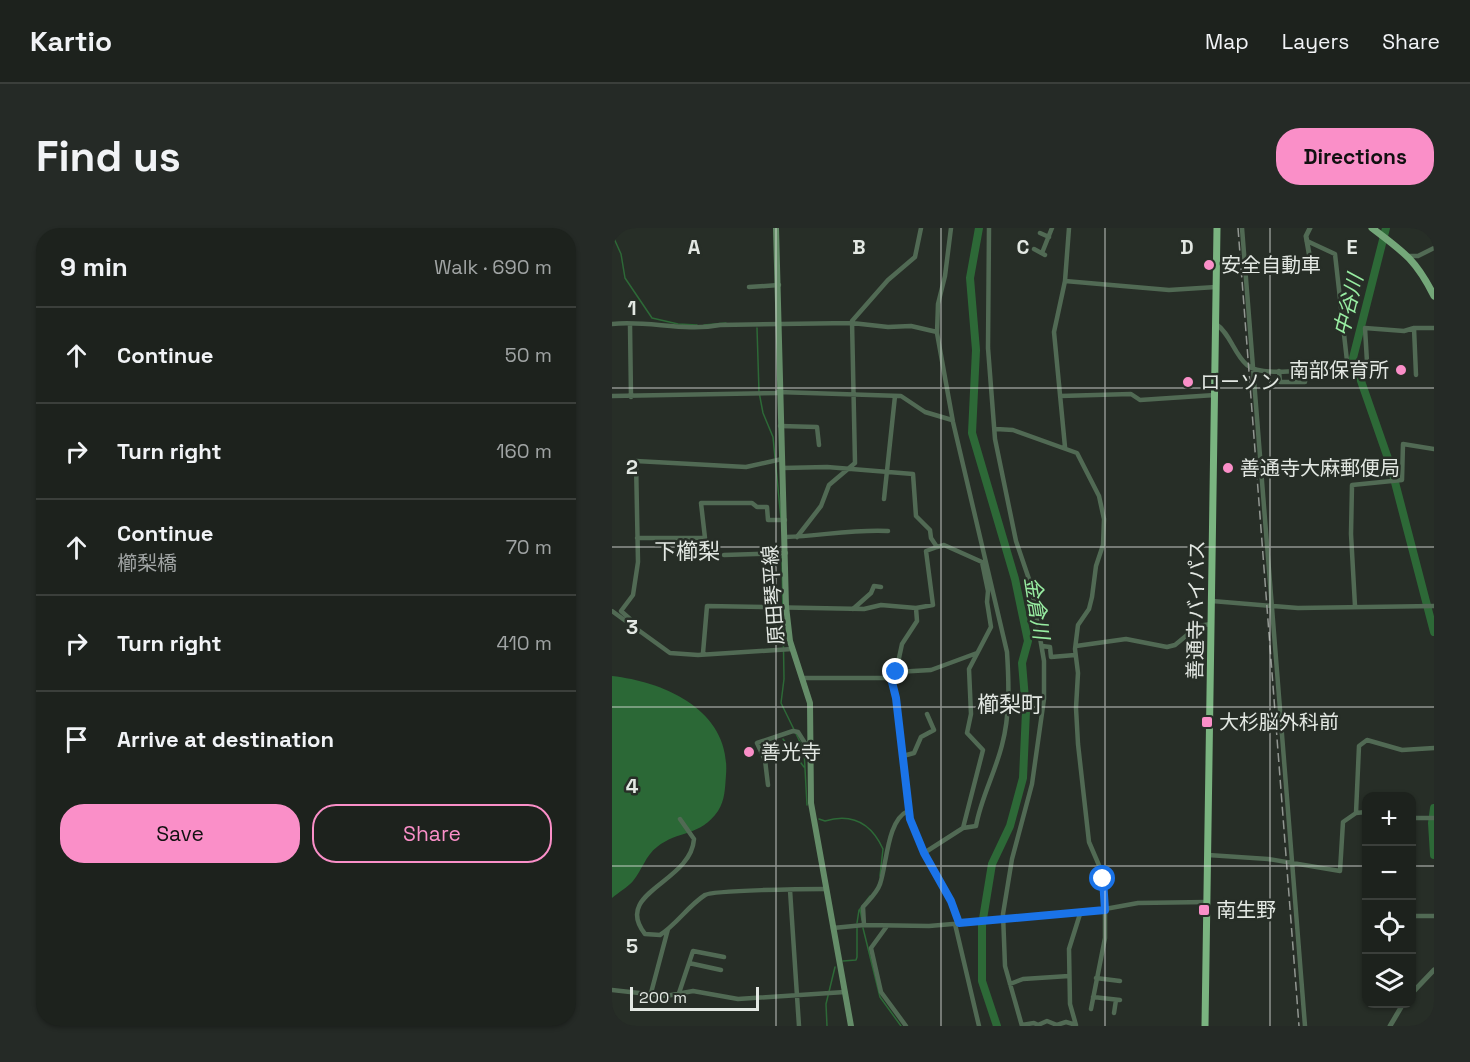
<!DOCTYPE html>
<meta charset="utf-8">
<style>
body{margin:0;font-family:"Space Grotesk","Noto Sans JP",sans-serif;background:#252a26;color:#f1f3f6}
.controls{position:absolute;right:18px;bottom:18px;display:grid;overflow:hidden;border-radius:12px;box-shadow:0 2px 4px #0004}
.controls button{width:54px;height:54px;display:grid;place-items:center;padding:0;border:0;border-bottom:2px solid #3b3f3b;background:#1d221d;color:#f1f3f6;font:30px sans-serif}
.scale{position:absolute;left:18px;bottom:15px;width:129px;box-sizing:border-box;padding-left:6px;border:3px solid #e3e8e3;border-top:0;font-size:16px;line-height:21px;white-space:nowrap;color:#e3e8e3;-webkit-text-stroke:4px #272e27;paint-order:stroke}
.stop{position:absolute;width:18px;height:18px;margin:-14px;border:4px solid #1a73e8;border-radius:50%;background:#fff}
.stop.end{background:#1a73e8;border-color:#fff;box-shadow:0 2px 6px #0008}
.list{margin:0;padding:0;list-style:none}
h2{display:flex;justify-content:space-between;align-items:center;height:78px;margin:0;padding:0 24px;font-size:26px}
h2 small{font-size:20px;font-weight:400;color:#a0a4a4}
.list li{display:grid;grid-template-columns:39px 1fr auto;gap:18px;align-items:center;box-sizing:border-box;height:96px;padding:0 24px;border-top:2px solid #3b3f3b}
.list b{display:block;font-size:22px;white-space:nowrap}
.list p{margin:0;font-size:20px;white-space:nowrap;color:#a0a4a4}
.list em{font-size:20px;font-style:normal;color:#a0a4a4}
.actions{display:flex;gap:12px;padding:18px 24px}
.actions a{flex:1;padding:14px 0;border:2px solid #fa8fc8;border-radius:24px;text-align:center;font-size:21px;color:#fa8fc8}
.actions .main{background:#fa8fc8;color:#111}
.icon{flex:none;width:33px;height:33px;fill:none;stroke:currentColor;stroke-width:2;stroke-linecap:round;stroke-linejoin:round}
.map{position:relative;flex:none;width:822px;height:798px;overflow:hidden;border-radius:24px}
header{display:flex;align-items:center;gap:36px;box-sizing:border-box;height:84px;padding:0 30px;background:#1d221d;border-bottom:2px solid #3b3f3b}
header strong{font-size:28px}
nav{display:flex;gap:33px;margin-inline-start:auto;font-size:21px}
.intro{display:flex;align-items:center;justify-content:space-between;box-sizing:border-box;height:144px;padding:0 36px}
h1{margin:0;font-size:42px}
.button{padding:15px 27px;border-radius:24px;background:#fa8fc8;color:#111;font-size:21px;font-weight:700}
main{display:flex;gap:36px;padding:0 36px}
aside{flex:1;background:#1d221d;border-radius:24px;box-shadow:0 2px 4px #0004}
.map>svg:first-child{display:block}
.forest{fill:#2b6836}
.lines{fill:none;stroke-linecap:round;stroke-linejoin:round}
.stream{stroke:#2d6937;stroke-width:1.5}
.river{stroke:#2d6937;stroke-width:8}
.minor{stroke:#516a54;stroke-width:4.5}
.tertiary{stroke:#516a54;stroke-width:5}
.secondary{stroke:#658d69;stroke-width:6}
.primary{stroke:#74a779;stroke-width:7}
.trunk{stroke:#7ab480;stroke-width:7}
.rail{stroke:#929792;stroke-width:1.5;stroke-dasharray:9 4.5;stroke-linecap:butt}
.route{stroke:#1a73e8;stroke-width:8}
.grid{fill:none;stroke:#e3e8e3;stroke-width:1.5;stroke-opacity:0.55}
.poi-dot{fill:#fa8fc8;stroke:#272e27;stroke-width:2}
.labels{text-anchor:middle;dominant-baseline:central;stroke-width:5;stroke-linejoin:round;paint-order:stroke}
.poi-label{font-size:20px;fill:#e3e8e3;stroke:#272e27;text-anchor:start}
.street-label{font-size:20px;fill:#e3e8e3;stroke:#272e27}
.water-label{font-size:21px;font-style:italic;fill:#98eda2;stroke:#272e27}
.quarter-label{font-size:22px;fill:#e3e8e3;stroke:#272e27}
.grid-label{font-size:20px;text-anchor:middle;font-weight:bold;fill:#e3e8e3;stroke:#272e27;stroke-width:5;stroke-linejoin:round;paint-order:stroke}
</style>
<header>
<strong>Kartio</strong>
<nav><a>Map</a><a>Layers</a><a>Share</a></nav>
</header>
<div class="intro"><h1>Find us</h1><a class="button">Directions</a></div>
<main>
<aside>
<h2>9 min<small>Walk · 690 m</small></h2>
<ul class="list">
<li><svg class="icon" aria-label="ahead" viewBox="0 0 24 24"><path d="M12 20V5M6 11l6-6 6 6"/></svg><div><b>Continue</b></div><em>50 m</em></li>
<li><svg class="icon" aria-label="right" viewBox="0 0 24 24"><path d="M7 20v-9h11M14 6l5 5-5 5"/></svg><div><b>Turn right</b></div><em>160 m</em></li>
<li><svg class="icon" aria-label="ahead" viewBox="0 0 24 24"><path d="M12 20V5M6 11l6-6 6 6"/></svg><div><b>Continue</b><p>櫛梨橋</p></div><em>70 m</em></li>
<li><svg class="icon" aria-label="right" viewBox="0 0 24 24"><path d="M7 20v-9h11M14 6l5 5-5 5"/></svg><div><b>Turn right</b></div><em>410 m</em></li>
<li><svg class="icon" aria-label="arrive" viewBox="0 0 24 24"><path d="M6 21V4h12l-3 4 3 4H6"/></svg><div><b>Arrive at destination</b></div></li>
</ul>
<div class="actions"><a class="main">Save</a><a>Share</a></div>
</aside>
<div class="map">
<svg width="822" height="798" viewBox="0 0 822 798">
<rect width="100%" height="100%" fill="#272e27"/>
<path class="forest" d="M0 448C54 454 119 483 114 547 113 560 113 572 106 583 88 609 66 602 45 619 34 627 30 642 21 653 16 659 7 664 0 670Z"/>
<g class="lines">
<path class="stream" d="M0 6 9 26 13 50 40 90 66 96 85 97
M92 97 114 95
M145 100 147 164 151 185 161 209 169 291
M170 329 172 451 169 475 192 522 195 577
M171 511 192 539
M207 591 213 593C240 585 259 595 271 621L268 648
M250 692 248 681 258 668
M245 695 247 682
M251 700 268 769 289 798
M231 733 244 732 245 729V699
M215 798 214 776 223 739"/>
<path class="river" d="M367 0 358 50 364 122 360 205 403 351 416 413 410 435 414 483 411 550 398 598 380 636 370 697V753L385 798
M774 0 741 130 779 239 822 404
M822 580 820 595 822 627"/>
<path class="minor" d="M339 0 333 48 326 76 325 105 341 194 395 424C397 455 398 487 390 517 383 545 369 570 364 598L351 600
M377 0 376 120 383 211 404 313 419 357 432 433V471L420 556 400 631 391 686 393 738 410 798
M630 0 693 798
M428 5 437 9
M695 13 723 26 735 133 743 141
M422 21 433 27
M430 25 440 0
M797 28H806L822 20
M453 53 557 62 604 59
M137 59 167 57
M0 96C36 92 72 104 108 97L240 95 276 99 299 98 325 104
M604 96C618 105 622 126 635 137 653 153 730 136 755 134L753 100 792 103 802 100H822
M18 97 19 169
M802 100 804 147
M667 143 668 154H693V141
M166 164 289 168 313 184 340 192
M0 168 166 165
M448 168 519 166 528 172 603 167
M168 198 205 199 207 217
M384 201 401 202 465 225 487 268 492 291 491 317 484 338 480 369 477 381 466 397 463 421 466 445 464 480 466 516 477 614 489 642 493 683V710L479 781
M453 219 442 104 453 53 457 0
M170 240 215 239 301 246 304 288 318 302 319 310 325 319 332 317 370 334 376 363 375 374 379 399 357 441 359 486 355 505 371 522 351 600 312 625
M272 271 283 168
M174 309C208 308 242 301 276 303
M185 309 209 278 217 257 243 235 240 93 276 52 303 29 309 0
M25 310H93L89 275H140L145 279H155L156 292H173
M112 327 174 325
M600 373 686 380 822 378
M743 378 739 306 740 257 790 252 791 216 822 221
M304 380 321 377 314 323 325 319
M241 381 259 365 262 358 269 359
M0 383 58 425 86 427 180 421
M18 396V391L9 383 21 367 26 334 24 233 134 239 170 231
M430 418 438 419 439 429 463 427
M464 418 514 411 555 419 563 417 586 398 599 396
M91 425 95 378 252 381 269 377 304 380 305 393 290 416 284 444 279 450
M284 444 319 442 365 425
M191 450H279
M279 450 284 470 298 591 312 625 339 673 347 695
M291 528 302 525 309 509 322 502 315 486
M156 557 153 532 145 515 181 503 186 504 198 523
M744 585 747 518 755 512 790 522 822 520
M800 590H822
M68 591 82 611C79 655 0 664 33 706L48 707C65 696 76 678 93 667 101 662 196 661 214 661
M596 627 656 631 728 643 731 594 744 585 754 584
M178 662 187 798
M800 688H822
M343 696 367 798
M252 697 251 679C257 672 265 665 268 656 275 636 275 592 296 583
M275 698 259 720 269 764 294 798
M221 700 252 697 317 698 471 685 526 675 595 674
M77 735 109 742
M484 750 508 753
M398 756 411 751 457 748
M0 762 54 768 81 763 126 771 233 764
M39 765 56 701
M67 765 81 723 112 729
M481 769 508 772
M502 785 504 772
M410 797 422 795 426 797 435 793 445 797 454 794 464 797 458 776 457 721 468 686"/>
<path class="tertiary" d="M698 0 694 8 698 31
M800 765 822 742
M778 798 791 776"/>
<path class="secondary" d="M164 0 174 378 178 413 198 475 199 575 239 798"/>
<path class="primary" d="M760 0C792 24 804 32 822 68"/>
<path class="trunk" d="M593 798 605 0"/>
<path class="rail" d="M626 0 687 798"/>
</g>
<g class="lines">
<path class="route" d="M284 444 279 450 284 470 298 591 312 625 339 673 347 695 493 682 491 651"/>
</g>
<path class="grid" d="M164 0V798M329 0V798M493 0V798M658 0V798M0 160H822M0 319H822M0 479H822M0 638H754M800 638H822"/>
<g class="poi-dot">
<circle cx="597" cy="37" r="6"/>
<circle cx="789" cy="142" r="6"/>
<circle cx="576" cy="154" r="6"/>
<circle cx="616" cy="240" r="6"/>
<rect x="589" y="488" width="12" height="12" rx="3"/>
<circle cx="137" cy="524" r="6"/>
<rect x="586" y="676" width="12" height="12" rx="3"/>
</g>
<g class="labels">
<g class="poi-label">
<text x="609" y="37">安全自動車</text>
<text x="777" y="142" text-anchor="end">南部保育所</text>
<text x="588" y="154">ローソン</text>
<text x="628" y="240">善通寺大麻郵便局</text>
<text x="607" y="494">大杉脳外科前</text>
<text x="149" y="524">善光寺</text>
<text x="604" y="682">南生野</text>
</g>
<g class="street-label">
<text transform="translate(161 367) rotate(-94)">原田琴平線</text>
<text transform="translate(584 382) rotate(-89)">善通寺バイパス</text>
</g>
<g class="water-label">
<text transform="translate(736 77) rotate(-76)">中谷川</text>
<text transform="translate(425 380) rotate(81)">金倉川</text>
</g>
<g class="quarter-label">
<text x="75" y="323">下櫛梨</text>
<text x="398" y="476">櫛梨町</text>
</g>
</g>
<g class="grid-label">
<text x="82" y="26">A</text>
<text x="247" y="26">B</text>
<text x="411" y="26">C</text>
<text x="575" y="26">D</text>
<text x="740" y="26">E</text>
<text x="20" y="87">1</text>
<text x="20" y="246">2</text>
<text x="20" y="406">3</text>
<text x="20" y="565">4</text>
<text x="20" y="725">5</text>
</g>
</svg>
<div class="controls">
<button>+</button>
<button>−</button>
<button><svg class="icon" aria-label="locate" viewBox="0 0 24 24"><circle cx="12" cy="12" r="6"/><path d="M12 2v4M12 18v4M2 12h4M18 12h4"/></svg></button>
<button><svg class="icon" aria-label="layers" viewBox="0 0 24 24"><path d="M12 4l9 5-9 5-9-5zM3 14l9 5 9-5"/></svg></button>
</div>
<div class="scale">200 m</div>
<div class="stop" style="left:491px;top:651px"></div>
<div class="stop end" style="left:284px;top:444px"></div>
</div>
</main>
